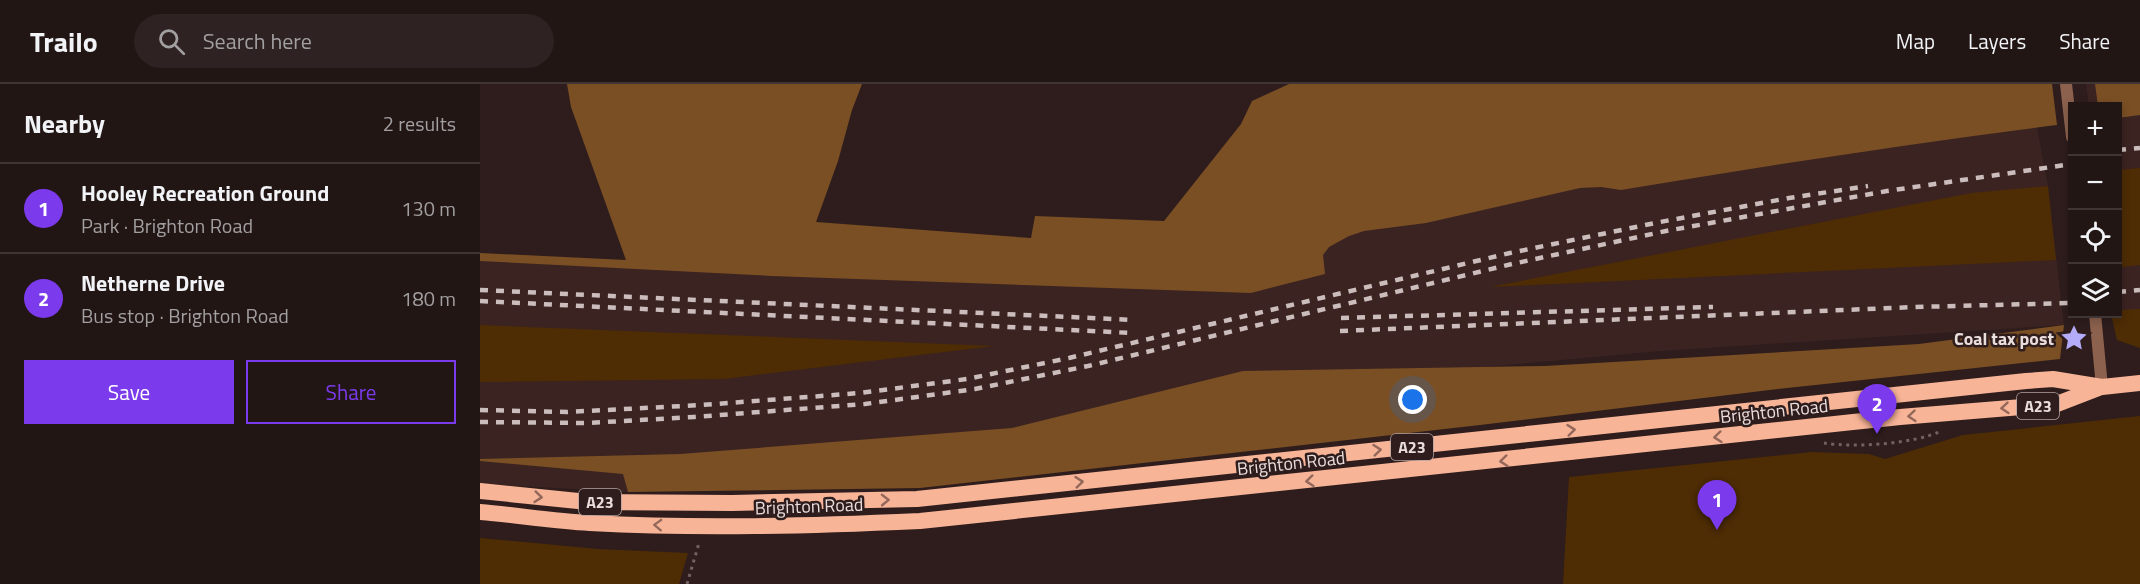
<!DOCTYPE html>
<meta charset="utf-8">
<style>
body{margin:0;font-family:"Titillium Web",sans-serif;background:#2e2322;color:#f1f3f6}
.controls{position:absolute;right:18px;top:18px;display:grid;overflow:hidden;border-radius:0px;box-shadow:0 3px 9px #0003}
.controls button{width:54px;height:54px;display:grid;place-items:center;padding:0;border:0;border-bottom:2px solid #3f3534;background:#221615;color:#f1f3f6;font:30px sans-serif}
.you{position:absolute;left:933px;top:316px;width:21px;height:21px;margin:-15px;border:4px solid #fff;border-radius:50%;background:#1a73e8;box-shadow:0 0 0 9px #1a73e833}
.badge{display:grid;place-items:center;width:39px;height:39px;border-radius:50%;background:#7c3aed;color:#fff;font-size:20px;font-weight:700}
.pin{position:absolute;translate:-50% -50px;filter:drop-shadow(0 2px 3px #0008)}
.pin::after{content:'';position:absolute;top:32px;width:21px;height:18px;background:inherit;clip-path:polygon(0 0,100% 0,50% 100%)}
.list{margin:0;padding:0;list-style:none}
h2{display:flex;justify-content:space-between;align-items:center;height:78px;margin:0;padding:0 24px;font-size:26px}
h2 small{font-size:20px;font-weight:400;color:#a29fa0}
.list li{display:grid;grid-template-columns:39px 1fr auto;gap:18px;align-items:center;box-sizing:border-box;height:90px;padding:0 24px;border-top:2px solid #3f3534}
.list b{display:block;font-size:22px;white-space:nowrap}
.list p{margin:0;font-size:20px;white-space:nowrap;color:#a29fa0}
.list em{font-size:20px;font-style:normal;color:#a29fa0}
.actions{display:flex;gap:12px;padding:18px 24px}
.actions a{flex:1;padding:14px 0;border:2px solid #7c3aed;border-radius:0px;text-align:center;font-size:21px;color:#7c3aed}
.actions .main{background:#7c3aed;color:#fff}
.icon{flex:none;width:33px;height:33px;fill:none;stroke:currentColor;stroke-width:2;stroke-linecap:round;stroke-linejoin:round}
.map{position:relative;flex:none;width:1660px;height:500px;overflow:hidden}
header{display:flex;align-items:center;gap:36px;box-sizing:border-box;height:84px;padding:0 30px;background:#221615;border-bottom:2px solid #3f3534}
header strong{font-size:28px}
nav{display:flex;gap:33px;margin-inline-start:auto;font-size:21px}
.search{width:420px;height:54px;background:#2e2322;display:flex;align-items:center;gap:15px;box-sizing:border-box;padding:0 21px;border-radius:33px;color:#a29fa0;font-size:22px}
main{display:flex}
aside{flex:1;background:#221615}
.map>svg:first-child{display:block}
.built{fill:#3b2321}
.green{fill:#4e2c04}
.forest{fill:#7a4f24}
.lines{fill:none;stroke-linecap:round;stroke-linejoin:round}
.path{stroke:#716261;stroke-width:3;stroke-dasharray:3 4.5;stroke-linecap:butt}
.minor{stroke:#8c614e;stroke-width:12}
.trunk{stroke:#f8b497;stroke-width:16}
.rail{stroke:#cabdbb;stroke-width:4.5;stroke-dasharray:8 8;stroke-linecap:butt}
.oneway{stroke:#93685a}
.labels{text-anchor:middle;dominant-baseline:central;stroke-width:5;stroke-linejoin:round;paint-order:stroke}
.shield{fill:#2e1d1c;stroke:#b2a4a2;stroke-width:1.5}
.shield-label{font-size:16px;font-weight:bold;fill:#eadedc}
.poi-label{font-size:18px;font-weight:bold;fill:#eadedc;stroke:#2e1d1c;text-anchor:end}
.street-label{font-size:18px;fill:#eadedc;stroke:#2e1d1c}
</style>
<header>
<strong>Trailo</strong>
<div class="search"><svg class="icon" aria-label="search" viewBox="0 0 24 24"><circle cx="10" cy="10" r="6"/><path d="M15 15l6 6"/></svg>Search here</div>
<nav><a>Map</a><a>Layers</a><a>Share</a></nav>
</header>
<main>
<aside>
<h2>Nearby<small>2 results</small></h2>
<ul class="list">
<li><span class="badge">1</span><div><b>Hooley Recreation Ground</b><p>Park · Brighton Road</p></div><em>130 m</em></li>
<li><span class="badge">2</span><div><b>Netherne Drive</b><p>Bus stop · Brighton Road</p></div><em>180 m</em></li>
</ul>
<div class="actions"><a class="main">Save</a><a>Share</a></div>
</aside>
<div class="map">
<svg width="1660" height="500" viewBox="0 0 1660 500">
<rect width="100%" height="100%" fill="#2e1d1c"/>
<path class="built" d="M1606 0H1660V236L1638 229V22H1609Z
M1549 2 1568 102 1584 241 1180 267 766 305 526 358 144 391 148 408 0 400V174L292 192 751 163Z"/>
<path class="green" d="M1660 84V181L1642 183 1638 158V86Z
M1568 102 1576 176 1010 203 1491 109Z
M1660 225V264L1637 256 1631 230H1638V226Z
M0 241 514 262 244 295 0 298Z
M1660 332V500H1083L1089 393 1332 368 1389 370 1405 375 1483 351Z
M0 454 118 465 208 469 199 500H0Z"/>
<path class="forest" d="M87 0H382L372 26 358 77 336 138 551 154 555 132 684 137 761 40 772 17 809 0H1572L1577 41C1431 59 1286 82 1141 106L1121 103 1100 104 946 139 884 147 869 152 849 163 843 171 845 190 771 209 292 192 0 177V169L146 176 91 23Z
M1615 0H1660V31L1638 34V22H1618Z
M1584 241 1580 275 1307 304 1000 341 440 404 148 408 143 390 0 377V375L200 370 532 344 763 287 1065 282 1439 260Z"/>
<g class="lines">
<path class="path" d="M1344 359C1374 364 1434 360 1461 347
M207 500 219 459H221"/>
<path class="minor" d="M1586 0 1592 53
M1615 230 1622 303"/>
<path class="trunk" d="M0 407 108 418 252 419 437 415 1546 297 1573 295 1622 303 1660 299
M0 428C36 431 73 437 110 439 220 445 329 442 440 437L1420 333 1577 320 1621 303"/>
<path class="rail" d="M1638 66 1660 64
M0 206 655 236
M1638 208 1660 206
M0 217 652 249
M861 234 1233 223
M860 247 1435 223 1592 219
M0 326 87 328 222 321 380 309 487 295 589 274 1030 169 1180 138 1309 114 1388 102
M0 338 108 339 214 333 385 320 495 305 608 282 1032 180 1186 147 1407 107 1592 80"/>
</g>
<defs><path id="oneway-chevron" d="M-2-3.5L2.5 0L-2 3.5" fill="none" stroke-width="1.6" stroke-linecap="round" stroke-linejoin="round" transform="scale(1.5)"/></defs>
<g class="oneway">
<use href="#oneway-chevron" transform="translate(1525 324) rotate(175)"/>
<use href="#oneway-chevron" transform="translate(1432 332) rotate(175)"/>
<use href="#oneway-chevron" transform="translate(1091 346) rotate(-6)"/>
<use href="#oneway-chevron" transform="translate(1238 353) rotate(174)"/>
<use href="#oneway-chevron" transform="translate(897 366) rotate(-6)"/>
<use href="#oneway-chevron" transform="translate(1024 377) rotate(174)"/>
<use href="#oneway-chevron" transform="translate(830 397) rotate(174)"/>
<use href="#oneway-chevron" transform="translate(599 398) rotate(-6)"/>
<use href="#oneway-chevron" transform="translate(58 413) rotate(6)"/>
<use href="#oneway-chevron" transform="translate(405 416) rotate(-1)"/>
<use href="#oneway-chevron" transform="translate(178 441) rotate(-178)"/>
</g>
<defs>
<symbol id="sight-bare" viewBox="-9 -9 18 18"><path d="M0-6L1.8-2.2L6-1.7L2.9 1.2L3.7 5.4L0 3.3L-3.7 5.4L-2.9 1.2L-6-1.7L-1.8-2.2Z" fill="#b4acf9" stroke="#2e1d1c" stroke-width="2.5" paint-order="stroke"/></symbol>
</defs>
<g fill-rule="evenodd">
<use href="#sight-bare" x="1575" y="235" width="38" height="38"/>
</g>
<g class="labels">
<g class="shield">
<rect x="1537" y="309" width="42" height="26" rx="4.5"/>
<rect x="911" y="350" width="42" height="26" rx="4.5"/>
<rect x="99" y="405" width="42" height="26" rx="4.5"/>
</g>
<g class="shield-label">
<text x="1558" y="322">A23</text>
<text x="932" y="363">A23</text>
<text x="120" y="418">A23</text>
</g>
<g class="poi-label">
<text x="1574" y="254">Coal tax post</text>
</g>
<g class="street-label">
<text transform="translate(1294 327) rotate(-6)">Brighton Road</text>
<text transform="translate(811 379) rotate(-6)">Brighton Road</text>
<text transform="translate(329 422) rotate(-2)">Brighton Road</text>
</g>
</g>
</svg>
<div class="controls">
<button>+</button>
<button>−</button>
<button><svg class="icon" aria-label="locate" viewBox="0 0 24 24"><circle cx="12" cy="12" r="6"/><path d="M12 2v4M12 18v4M2 12h4M18 12h4"/></svg></button>
<button><svg class="icon" aria-label="layers" viewBox="0 0 24 24"><path d="M12 4l9 5-9 5-9-5zM3 14l9 5 9-5"/></svg></button>
</div>
<div class="you"></div>
<div class="pin badge" style="left:1237px;top:446px">1</div>
<div class="pin badge" style="left:1397px;top:350px">2</div>
</div>
</main>
